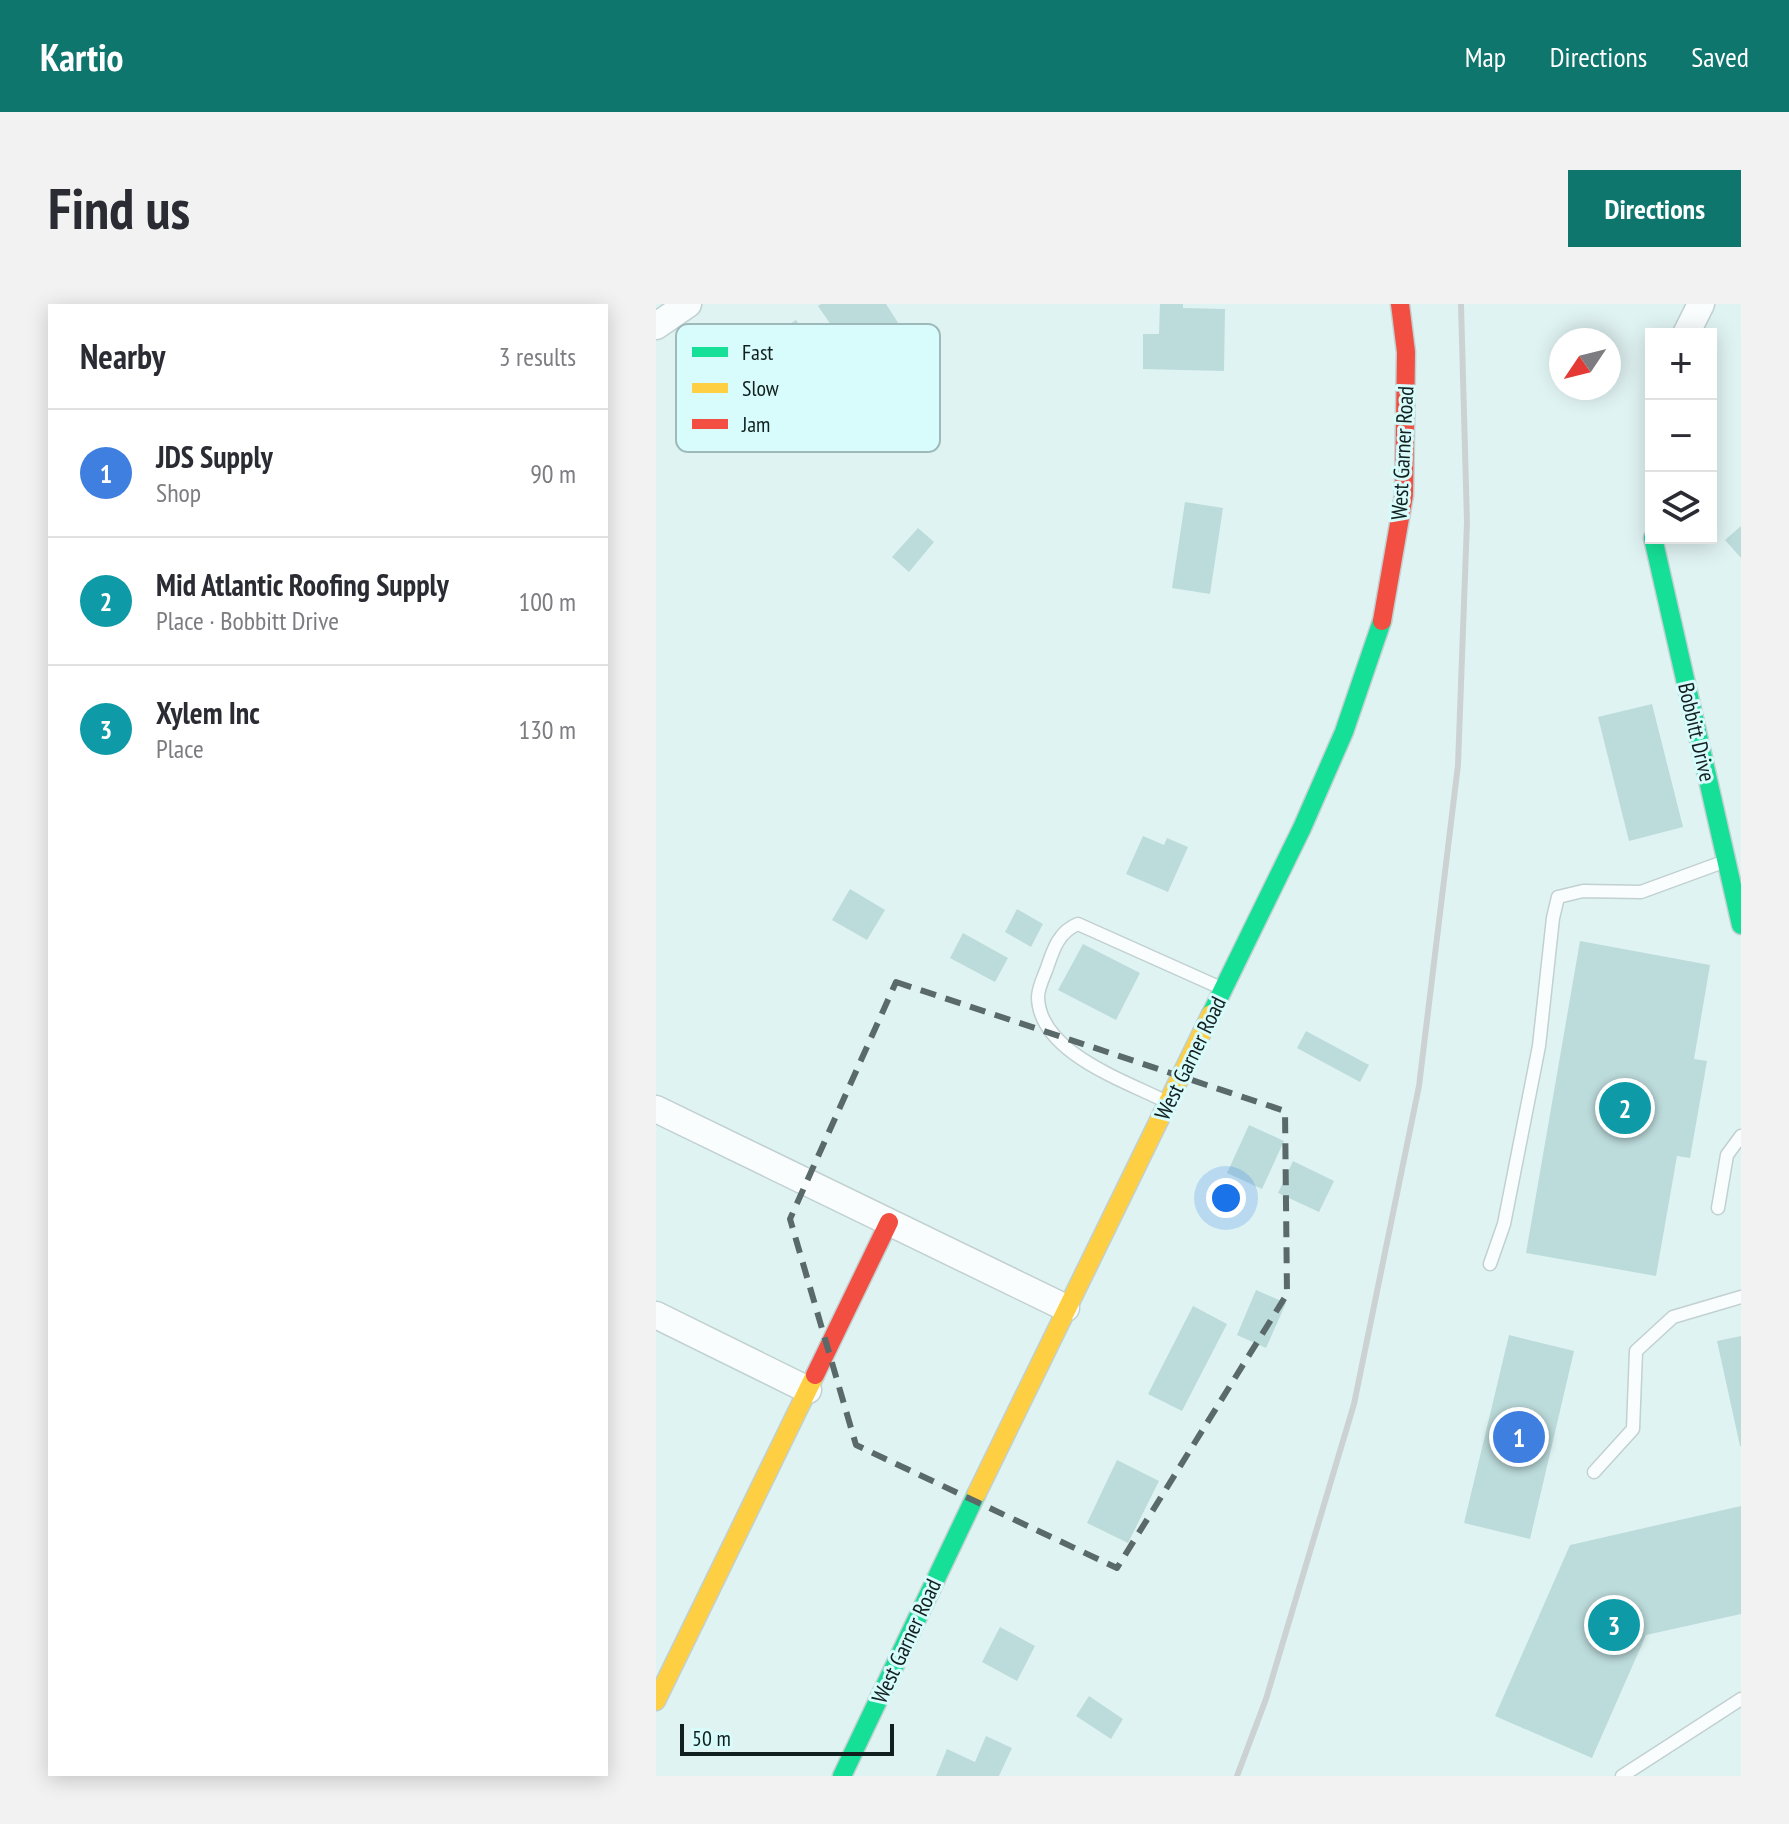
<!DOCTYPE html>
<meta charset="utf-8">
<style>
body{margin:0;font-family:"PT Sans Narrow",sans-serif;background:#f2f2f3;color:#2b2b33}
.controls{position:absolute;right:24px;top:24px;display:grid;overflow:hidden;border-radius:0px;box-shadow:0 4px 20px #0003}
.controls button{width:72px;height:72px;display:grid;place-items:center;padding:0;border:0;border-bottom:2px solid #e1e1e2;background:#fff;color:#2b2b33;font:40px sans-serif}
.compass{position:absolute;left:893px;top:24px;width:72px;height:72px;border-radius:50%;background:#fff;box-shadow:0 4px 20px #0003;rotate:235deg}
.scale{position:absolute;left:24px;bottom:20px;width:214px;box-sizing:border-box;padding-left:8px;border:4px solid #121f1f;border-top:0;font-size:22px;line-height:28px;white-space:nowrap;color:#121f1f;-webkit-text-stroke:6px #d8fbfb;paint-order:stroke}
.you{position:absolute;left:570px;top:894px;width:28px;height:28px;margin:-20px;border:6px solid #fff;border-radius:50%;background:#1a73e8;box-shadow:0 0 0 12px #1a73e833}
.badge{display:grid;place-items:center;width:52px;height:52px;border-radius:50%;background:#0f766e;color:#fff;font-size:26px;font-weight:700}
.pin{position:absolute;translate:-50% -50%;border:4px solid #fff;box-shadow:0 2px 8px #0006}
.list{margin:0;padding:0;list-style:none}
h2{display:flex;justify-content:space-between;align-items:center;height:104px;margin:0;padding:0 32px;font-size:34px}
h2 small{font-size:26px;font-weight:400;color:#7c7c81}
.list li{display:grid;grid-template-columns:52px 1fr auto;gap:24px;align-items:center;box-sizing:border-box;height:128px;padding:0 32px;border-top:2px solid #e1e1e2}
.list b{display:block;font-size:30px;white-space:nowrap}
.list p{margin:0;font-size:26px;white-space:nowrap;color:#7c7c81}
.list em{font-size:26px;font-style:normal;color:#7c7c81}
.icon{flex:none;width:44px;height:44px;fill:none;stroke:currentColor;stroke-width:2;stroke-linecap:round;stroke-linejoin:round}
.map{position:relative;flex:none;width:1085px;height:1472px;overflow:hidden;border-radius:0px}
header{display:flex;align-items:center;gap:48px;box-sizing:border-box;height:112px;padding:0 40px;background:#0f766e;color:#fff}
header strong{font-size:38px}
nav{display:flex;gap:44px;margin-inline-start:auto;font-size:28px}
.intro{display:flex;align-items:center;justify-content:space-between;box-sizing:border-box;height:192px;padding:0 48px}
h1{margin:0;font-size:56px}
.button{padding:20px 36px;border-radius:0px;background:#0f766e;color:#fff;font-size:28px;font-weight:700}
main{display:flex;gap:48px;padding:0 48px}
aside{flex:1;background:#fff;border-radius:0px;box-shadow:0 4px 20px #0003}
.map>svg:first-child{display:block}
.building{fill:#bcdbdb}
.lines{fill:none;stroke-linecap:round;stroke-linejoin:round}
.lane-casing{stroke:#c1d0d0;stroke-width:15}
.street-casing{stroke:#c1d0d0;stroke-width:29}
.fast-casing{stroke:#c1d0d0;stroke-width:21}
.slow-casing{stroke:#c1d0d0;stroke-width:21}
.jam-casing{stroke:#c1d0d0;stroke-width:21}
.lane{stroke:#fafdfd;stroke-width:12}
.street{stroke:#fafdfd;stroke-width:26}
.fast{stroke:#16e098;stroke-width:18}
.slow{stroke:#ffcf43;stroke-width:18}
.jam{stroke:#f24e42;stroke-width:18}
.rail{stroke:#ccd2d2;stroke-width:6}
.marked{fill:none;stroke:#5a6969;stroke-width:6;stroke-dasharray:16 10;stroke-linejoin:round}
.labels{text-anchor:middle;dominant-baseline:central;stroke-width:6;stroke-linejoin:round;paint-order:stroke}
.street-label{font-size:22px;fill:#121f1f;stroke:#d8fbfb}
.key{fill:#d8fbfb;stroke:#9db9b9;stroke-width:2}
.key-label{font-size:22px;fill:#121f1f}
</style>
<header>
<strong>Kartio</strong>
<nav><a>Map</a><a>Directions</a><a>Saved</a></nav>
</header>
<div class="intro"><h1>Find us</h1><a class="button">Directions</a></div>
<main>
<aside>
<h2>Nearby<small>3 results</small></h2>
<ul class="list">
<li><span class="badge" style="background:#3f7fe0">1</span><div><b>JDS Supply</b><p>Shop</p></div><em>90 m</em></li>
<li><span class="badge" style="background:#0f9aa8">2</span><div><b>Mid Atlantic Roofing Supply</b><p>Place · Bobbitt Drive</p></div><em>100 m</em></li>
<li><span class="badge" style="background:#0f9aa8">3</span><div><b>Xylem Inc</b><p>Place</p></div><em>130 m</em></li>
</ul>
</aside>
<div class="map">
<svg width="1085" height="1472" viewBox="0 0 1085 1472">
<rect width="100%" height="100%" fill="#e0f3f3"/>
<path class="building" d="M165 0H230L246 25 199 56 162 2Z
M504 0H527V4L569 5 568 67 487 65V30H503Z
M140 16 177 68 148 88 155 98 135 111 92 49Z
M529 198 567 204 554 290 516 284Z
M1085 222V254L1069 236Z
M262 224 278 238 253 268 236 253Z
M996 400 1027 523 973 537 942 413Z
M487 532 508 541 511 534 532 543 512 588 470 570Z
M194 585 229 606 211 636 176 616Z
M361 605 387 620 375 643 349 628Z
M307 629 352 654 339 678 294 654Z
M924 637 1054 661 1038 755 1051 757 1034 854 1021 852 1000 972 870 949Z
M427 640 484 669 460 716 402 686Z
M650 727 713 761 704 778 641 744Z
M593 821 628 837 606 885 571 869Z
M637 857 678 877 663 908 622 889Z
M600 986 630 999 610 1044 581 1031Z
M537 1002 571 1020 526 1107 492 1090Z
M853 1031 918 1047 874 1235 808 1219Z
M1085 1032V1142H1084L1061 1037Z
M461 1156 503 1177 472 1239 431 1219Z
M1085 1202V1310L990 1331 936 1454 839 1412 914 1241Z
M344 1323 379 1342 361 1377 326 1358Z
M433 1392 467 1415 455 1435 420 1412Z
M330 1432 356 1444 343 1472H280L291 1445 319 1458Z"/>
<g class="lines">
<defs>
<path id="lane" d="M509 797C467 776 383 748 382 693 382 684 388 672 391 664 397 646 403 627 422 620L565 684
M1062 904 1071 851 1085 832
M834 960 848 920 883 742 897 614 902 593 927 587 985 588 1067 558
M938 1168 977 1125 980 1047 1017 1013 1085 993
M966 1472 1085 1395"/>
<path id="street" d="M0 22 32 0
M1030 30 1045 0
M0 805 410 1004
M0 1011 152 1086"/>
<path id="fast" d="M997 234 1085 621
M555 710 646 524 688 428 726 317
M186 1472 320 1191"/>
<path id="slow" d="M320 1191 555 710
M0 1397 159 1071"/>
<path id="jam" d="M726 317 748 191 750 48 744 0
M159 1071 233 918"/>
</defs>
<use href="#lane" class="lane-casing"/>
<use href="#street" class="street-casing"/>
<use href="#fast" class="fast-casing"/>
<use href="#slow" class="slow-casing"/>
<use href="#jam" class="jam-casing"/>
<use href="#lane" class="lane"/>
<use href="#street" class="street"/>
<use href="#fast" class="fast"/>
<use href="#slow" class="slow"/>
<use href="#jam" class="jam"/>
<path class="rail" d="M581 1472 610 1395 698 1100 763 782 802 461 811 218 805 0"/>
</g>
<path class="marked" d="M240 678 629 807 631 990 461 1264 200 1141 134 915Z"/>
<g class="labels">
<g class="street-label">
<text transform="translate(746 149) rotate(-87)">West Garner Road</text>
<text transform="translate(1041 428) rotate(77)">Bobbitt Drive</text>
<text transform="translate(534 754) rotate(-64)">West Garner Road</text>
<text transform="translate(250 1337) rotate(-65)">West Garner Road</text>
</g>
</g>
<rect x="20" y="20" width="264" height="128" rx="12" class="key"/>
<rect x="36" y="43" width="36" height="10" fill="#16e098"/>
<rect x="36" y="79" width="36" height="10" fill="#ffcf43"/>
<rect x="36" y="115" width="36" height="10" fill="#f24e42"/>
<g class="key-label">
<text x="86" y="56">Fast</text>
<text x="86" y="92">Slow</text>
<text x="86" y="128">Jam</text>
</g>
</svg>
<div class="controls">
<button>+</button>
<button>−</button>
<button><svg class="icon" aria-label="layers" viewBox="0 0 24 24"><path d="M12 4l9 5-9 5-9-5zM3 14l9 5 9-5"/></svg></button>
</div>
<svg class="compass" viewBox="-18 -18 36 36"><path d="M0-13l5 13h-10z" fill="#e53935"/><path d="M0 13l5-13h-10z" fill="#7c7c81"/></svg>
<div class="scale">50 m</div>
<div class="you"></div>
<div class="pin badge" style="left:863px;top:1133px;background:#3f7fe0">1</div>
<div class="pin badge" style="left:969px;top:804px;background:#0f9aa8">2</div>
<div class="pin badge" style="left:958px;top:1321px;background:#0f9aa8">3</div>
</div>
</main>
